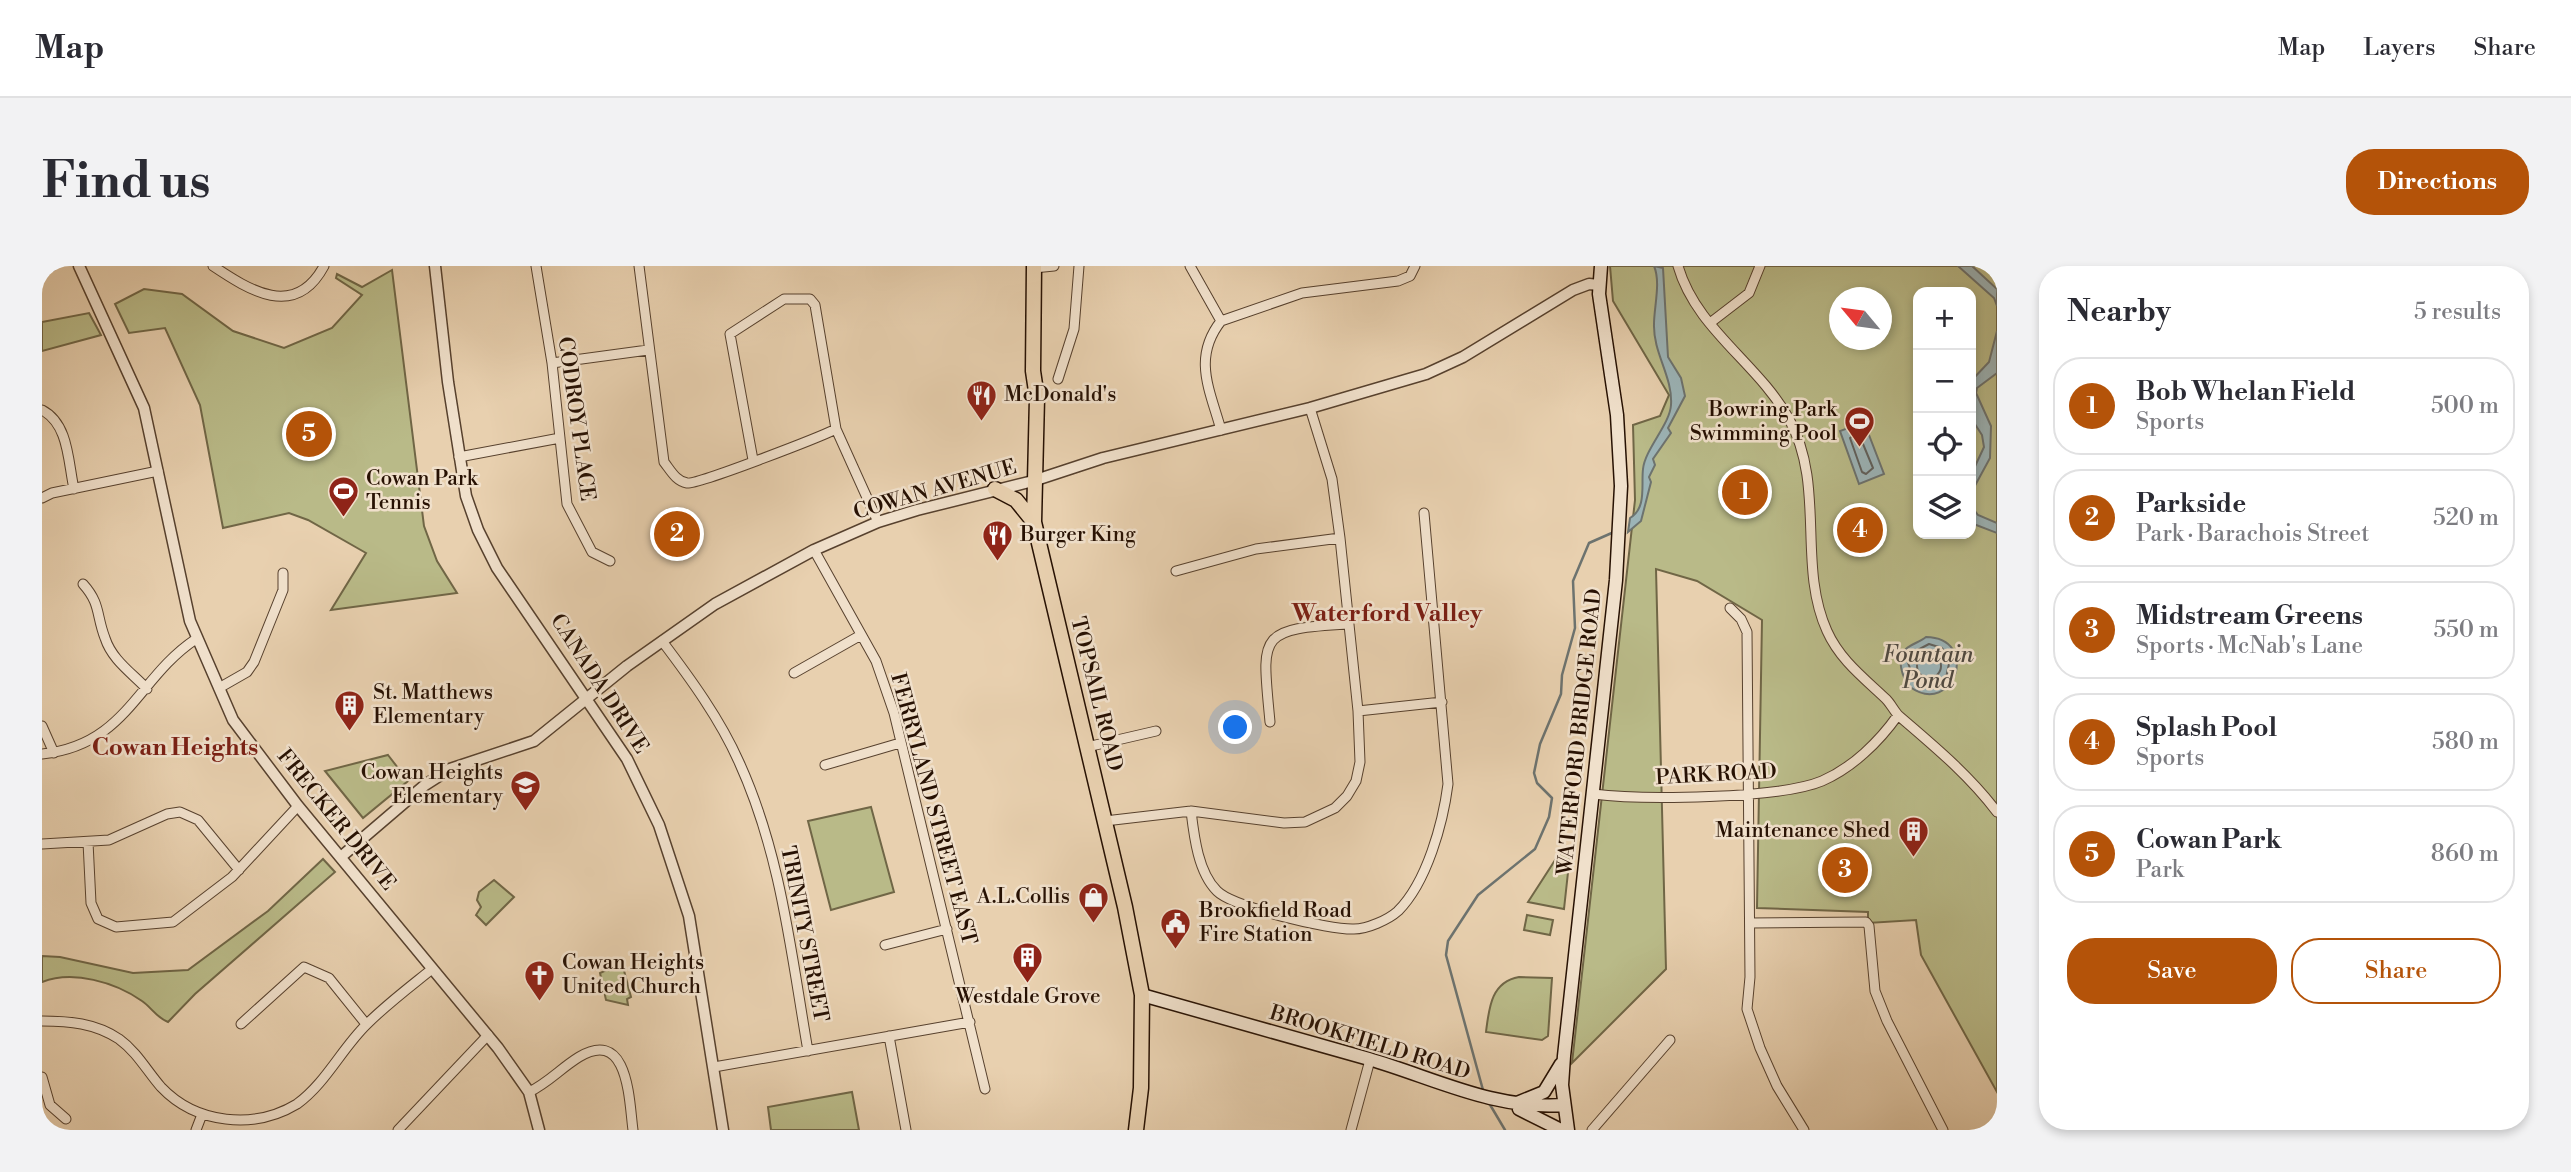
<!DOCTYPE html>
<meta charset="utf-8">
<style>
body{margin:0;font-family:"Libre Bodoni",serif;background:#f2f2f3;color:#2b2b33}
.controls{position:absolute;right:21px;top:21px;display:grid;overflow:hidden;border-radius:14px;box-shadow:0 4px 10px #0003}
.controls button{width:63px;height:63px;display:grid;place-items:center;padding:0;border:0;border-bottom:2px solid #e1e1e2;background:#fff;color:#2b2b33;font:35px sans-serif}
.compass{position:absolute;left:1787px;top:21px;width:63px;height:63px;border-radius:50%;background:#fff;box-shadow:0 4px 10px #0003;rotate:299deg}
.you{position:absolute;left:1194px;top:462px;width:24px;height:24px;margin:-18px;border:5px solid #fff;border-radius:50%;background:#1a73e8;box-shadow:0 0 0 10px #1a73e833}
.badge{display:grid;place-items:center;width:46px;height:46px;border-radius:50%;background:#b45309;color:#fff;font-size:23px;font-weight:700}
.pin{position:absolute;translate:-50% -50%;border:4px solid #fff;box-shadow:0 2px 7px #0006}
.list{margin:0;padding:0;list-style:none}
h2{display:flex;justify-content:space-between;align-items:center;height:91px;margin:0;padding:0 28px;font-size:30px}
h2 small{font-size:23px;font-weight:400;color:#7c7c81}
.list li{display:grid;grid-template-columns:46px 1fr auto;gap:21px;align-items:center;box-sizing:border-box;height:98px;margin:0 14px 14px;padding:0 14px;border:2px solid #e1e1e2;border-radius:28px}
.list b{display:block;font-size:26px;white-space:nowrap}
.list p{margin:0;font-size:23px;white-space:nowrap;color:#7c7c81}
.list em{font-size:23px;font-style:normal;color:#7c7c81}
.actions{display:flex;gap:14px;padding:21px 28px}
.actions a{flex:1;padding:16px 0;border:2px solid #b45309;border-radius:28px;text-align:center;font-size:24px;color:#b45309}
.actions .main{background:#b45309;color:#fff}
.icon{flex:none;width:38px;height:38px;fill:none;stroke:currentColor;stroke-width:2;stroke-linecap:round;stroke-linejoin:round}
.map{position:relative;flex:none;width:1955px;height:864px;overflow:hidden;border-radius:28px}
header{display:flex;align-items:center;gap:42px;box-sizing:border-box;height:98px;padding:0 35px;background:#fff;border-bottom:2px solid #e1e1e2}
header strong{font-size:33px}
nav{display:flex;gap:38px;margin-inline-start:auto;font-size:24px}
.intro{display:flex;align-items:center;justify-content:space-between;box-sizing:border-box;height:168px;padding:0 42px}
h1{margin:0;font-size:49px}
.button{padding:18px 32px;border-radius:28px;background:#b45309;color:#fff;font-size:24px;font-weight:700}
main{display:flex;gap:42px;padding:0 42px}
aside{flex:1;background:#fff;border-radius:28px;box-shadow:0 4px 10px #0003}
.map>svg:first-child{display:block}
.green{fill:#b9ba88;stroke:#706646;stroke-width:2;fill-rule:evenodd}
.water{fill:#9cb4b7;stroke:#6d736f;stroke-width:2}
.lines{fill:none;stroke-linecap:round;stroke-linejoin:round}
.shore{stroke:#62625d;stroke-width:2}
.stream{stroke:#6d736f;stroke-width:2.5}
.minor-casing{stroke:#57412e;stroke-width:11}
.tertiary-casing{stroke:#57412e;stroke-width:13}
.secondary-casing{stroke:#271103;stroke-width:15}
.primary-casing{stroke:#271103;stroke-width:17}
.minor{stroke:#f0e0cb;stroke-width:9}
.tertiary{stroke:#f0e0cb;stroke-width:10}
.secondary{stroke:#f0e0cb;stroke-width:12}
.primary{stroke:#e8d0af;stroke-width:14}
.labels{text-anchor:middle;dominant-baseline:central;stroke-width:5;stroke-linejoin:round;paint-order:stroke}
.poi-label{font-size:21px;fill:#271103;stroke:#f0e0cb;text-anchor:start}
.street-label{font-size:21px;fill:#271103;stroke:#f0e0cb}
.water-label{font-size:23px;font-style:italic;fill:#504a42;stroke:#f0e0cb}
.quarter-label{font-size:24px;font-weight:bold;fill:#7a1f14;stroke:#f0e0cb}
</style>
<header>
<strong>Map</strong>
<nav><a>Map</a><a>Layers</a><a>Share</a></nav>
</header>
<div class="intro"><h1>Find us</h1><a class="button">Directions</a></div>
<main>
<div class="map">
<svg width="1955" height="864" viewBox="0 0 1955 864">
<rect width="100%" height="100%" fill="#e8d0af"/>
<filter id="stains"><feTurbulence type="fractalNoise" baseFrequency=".00286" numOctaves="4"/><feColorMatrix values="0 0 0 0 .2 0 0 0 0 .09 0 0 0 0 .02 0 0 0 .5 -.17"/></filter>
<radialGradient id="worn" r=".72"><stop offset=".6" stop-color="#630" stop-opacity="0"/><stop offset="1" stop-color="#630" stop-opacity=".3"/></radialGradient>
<path class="green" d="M1568 0H1955V826L1879 689 1874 654 1826 657V646L1715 642 1720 354 1655 315 1614 303 1624 703 1530 797 1593 234 1591 159 1618 150 1627 129 1571 35ZM1876 26H1929V268H1876ZM1798 32H1840V74H1798Z
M350 4 382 260 395 295 415 327 289 344 324 287 266 254 247 247 181 262 158 139 123 62 87 67 73 38 102 23 140 28 191 65 242 82 290 62 320 29 294 12 295 8 320 21Z
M47 47 59 69 0 85V56Z
M346 489 366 515 321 552 283 505Z
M829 541 852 626 789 644 766 555Z
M1517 588H1528L1522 643 1486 636Z
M281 593 293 606 153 728 126 756C115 752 109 741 100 735 73 716 31 704 0 716V690L18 691 91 707 146 704 226 645Z
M452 614 472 631 444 659 434 649 439 641 435 634 437 626Z
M1485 649 1511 654 1508 669 1482 664Z
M580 697 589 731 585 733 586 739 564 734 558 707Z
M1477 711 1510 712 1506 770 1500 774 1444 766C1447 742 1449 716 1477 711Z
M810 826 817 864H729L726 841Z"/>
<path class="water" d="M1612 0 1621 2 1626 91 1639 112 1643 130 1626 162 1629 167 1611 193 1613 199 1607 211 1609 216 1599 255 1586 266 1588 252C1605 242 1599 219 1601 203 1603 183 1628 158 1629 139 1631 111 1611 87 1612 58 1612 41 1619 16 1612 0Z
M1916 0H1930L1955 23V40L1952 32Z
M1955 65V107L1935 122 1934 127 1949 160 1948 192 1929 227V209L1942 181 1940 169 1929 152V115L1947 96Z
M1822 156 1842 208 1817 218 1798 165Z
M1929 240 1936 249 1955 257V267L1929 257Z
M1817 247 1827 263 1829 274 1812 279 1808 262 1800 251Z
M1884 371C1939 372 1912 452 1868 421 1860 411 1854 394 1864 383 1869 378 1878 376 1884 371Z"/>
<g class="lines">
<path class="shore" d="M1816 166 1831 202 1824 208 1820 206 1808 172Z
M1887 378 1900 382 1908 393 1904 412 1888 421 1873 415 1866 397 1870 387Z
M1875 400a12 12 0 1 1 24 0a12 12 0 1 1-24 0Z"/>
<path class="stream" d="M1441 824 1404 689 1406 675 1436 629 1493 583 1507 551 1510 532 1495 517 1492 507 1498 478 1519 428 1520 409 1533 362 1531 315 1547 277 1572 266
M1447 837 1463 864"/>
<defs>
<path id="minor" d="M171 0C207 24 253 54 282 0
M494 0 510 97 525 238 550 286 568 295
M597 0 622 196C629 205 634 215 645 217 655 219 778 171 794 163
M1148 0 1179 55
M1636 0C1654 63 1716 97 1747 153 1784 220 1755 299 1785 365 1798 394 1822 412 1844 433 1849 438 1852 445 1857 450 1892 480 1927 509 1955 546
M992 2 1012 0
M0 3 10 0
M1668 57 1707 27 1718 0
M510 97 606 84
M1016 113 1032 63 1037 0
M0 144C27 158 26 196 32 223
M1179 164C1168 124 1150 92 1179 55L1260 27 1356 15 1368 10 1373 0
M417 191 518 172
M711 194 688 68 742 33H768L773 39 794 163 836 256
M0 232 10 227 116 205
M772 284 834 395 852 447 943 823
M1134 305 1214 283 1298 272
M41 318C59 338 54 349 63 372 70 394 90 407 105 423
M1688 342 1699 353 1705 366 1708 711 1705 743 1718 782 1735 820 1762 864
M620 375C648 412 678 453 697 496 739 588 749 687 766 785
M752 407 819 369
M177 422 205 406 212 396 241 324V307
M1316 445 1400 436
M1228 456C1220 369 1214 363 1306 358
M0 460 12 487
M1045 481 1114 465
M0 488C85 479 95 412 154 373
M783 499 858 477
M1551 528C1599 534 1737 533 1780 515 1810 502 1837 476 1856 449
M1149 545C1152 570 1156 606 1175 625 1191 641 1287 664 1312 663 1325 663 1346 654 1356 645 1385 616 1401 557 1406 518L1382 247
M1063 555 1149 545 1242 557 1263 556 1293 542 1305 530 1314 515 1318 496 1316 445 1298 272 1290 213 1268 142
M46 576 49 637 56 653 74 661 131 656 190 611 256 540
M0 578 67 574 125 548 138 546 156 554 197 604
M1708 657 1824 656 1827 660 1833 725 1845 755 1901 864
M843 679 905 663
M0 755C27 755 53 757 77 773 95 786 105 805 119 821 154 858 212 864 255 838 284 817 300 782 325 758 345 738 369 720 390 703
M199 758 262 701 287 712 324 758
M847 770 864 864
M672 801 928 756
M0 811 8 839 24 853
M487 826C506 817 519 802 537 791 587 761 587 835 591 864
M154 864 159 851
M356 864 446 769
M1309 864 1328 794
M1550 864 1628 774"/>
<path id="tertiary" d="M37 0 102 142 148 355 191 454 256 540 456 782 487 826 497 864
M393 0 406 116 424 230 436 264 455 302 585 493 617 559 647 650 681 864
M300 590 383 519 408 503 492 475 585 400 673 338 772 284 836 256 875 244 991 215 1061 192 1268 142 1384 108 1421 91 1531 24 1547 18 1557 19"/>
<path id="secondary" d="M1100 729C1176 751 1251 771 1327 793 1392 812 1452 844 1522 839
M1475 837 1502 826 1519 798
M1477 843 1519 864
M1526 864 1520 819 1522 790 1574 314 1579 220 1575 149 1557 28 1559 0"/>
<path id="primary" d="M992 0 991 105 995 132 992 256 1083 641 1100 729 1099 822 1094 864
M953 223 974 234 991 255"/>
</defs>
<use href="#minor" class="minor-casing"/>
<use href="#tertiary" class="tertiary-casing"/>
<use href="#secondary" class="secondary-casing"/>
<use href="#primary" class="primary-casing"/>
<use href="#minor" class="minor"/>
<use href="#tertiary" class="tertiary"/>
<use href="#secondary" class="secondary"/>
<use href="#primary" class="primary"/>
</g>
<defs>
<symbol id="restaurant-pin" viewBox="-11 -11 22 30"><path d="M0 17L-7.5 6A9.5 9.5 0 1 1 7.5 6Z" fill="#8f2418" stroke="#f0e0cb"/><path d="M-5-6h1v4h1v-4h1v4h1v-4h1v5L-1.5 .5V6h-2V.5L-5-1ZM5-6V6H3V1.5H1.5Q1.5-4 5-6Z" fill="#fff"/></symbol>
<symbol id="stadium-pin" viewBox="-11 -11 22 30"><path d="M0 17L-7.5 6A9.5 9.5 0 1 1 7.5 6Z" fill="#8f2418" stroke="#f0e0cb"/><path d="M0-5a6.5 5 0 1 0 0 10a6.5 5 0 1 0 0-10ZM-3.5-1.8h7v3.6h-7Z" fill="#fff"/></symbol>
<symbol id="building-pin" viewBox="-11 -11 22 30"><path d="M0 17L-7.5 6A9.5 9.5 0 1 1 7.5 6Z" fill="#8f2418" stroke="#f0e0cb"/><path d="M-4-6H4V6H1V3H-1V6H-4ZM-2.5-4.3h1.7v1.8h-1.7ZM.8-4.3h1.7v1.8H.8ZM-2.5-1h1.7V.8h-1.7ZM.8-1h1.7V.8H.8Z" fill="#fff"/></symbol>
<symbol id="school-pin" viewBox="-11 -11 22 30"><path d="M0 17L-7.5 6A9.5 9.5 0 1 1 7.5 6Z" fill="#8f2418" stroke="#f0e0cb"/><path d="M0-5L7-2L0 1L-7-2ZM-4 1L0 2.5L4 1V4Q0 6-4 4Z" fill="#fff"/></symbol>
<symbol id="shop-pin" viewBox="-11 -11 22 30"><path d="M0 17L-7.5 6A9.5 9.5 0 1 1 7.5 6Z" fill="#8f2418" stroke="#f0e0cb"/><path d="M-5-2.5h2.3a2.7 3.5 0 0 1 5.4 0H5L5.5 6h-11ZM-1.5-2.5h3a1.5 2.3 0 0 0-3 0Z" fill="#fff"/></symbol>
<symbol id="civic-pin" viewBox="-11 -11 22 30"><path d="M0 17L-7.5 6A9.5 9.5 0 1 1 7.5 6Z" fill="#8f2418" stroke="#f0e0cb"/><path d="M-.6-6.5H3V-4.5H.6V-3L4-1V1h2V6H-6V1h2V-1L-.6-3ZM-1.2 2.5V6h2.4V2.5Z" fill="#fff"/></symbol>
<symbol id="church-pin" viewBox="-11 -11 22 30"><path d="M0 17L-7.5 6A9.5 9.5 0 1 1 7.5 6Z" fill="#8f2418" stroke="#f0e0cb"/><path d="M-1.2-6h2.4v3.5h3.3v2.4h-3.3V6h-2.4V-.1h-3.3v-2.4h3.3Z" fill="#fff"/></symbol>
</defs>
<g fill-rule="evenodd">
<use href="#restaurant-pin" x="922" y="112" width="35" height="47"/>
<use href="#stadium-pin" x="1800" y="138" width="35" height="47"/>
<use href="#stadium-pin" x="284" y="208" width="35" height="47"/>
<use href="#restaurant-pin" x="938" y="252" width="35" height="47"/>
<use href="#building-pin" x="290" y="422" width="35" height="47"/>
<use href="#school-pin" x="466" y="502" width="35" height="47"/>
<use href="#building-pin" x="1854" y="548" width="35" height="47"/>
<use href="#shop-pin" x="1034" y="614" width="35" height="47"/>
<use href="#civic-pin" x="1116" y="640" width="35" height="47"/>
<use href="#building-pin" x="968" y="674" width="35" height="47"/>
<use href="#church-pin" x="480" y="692" width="35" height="47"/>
</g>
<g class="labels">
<g class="poi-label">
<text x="962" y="129">McDonald's</text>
<text x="1795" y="144" text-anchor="end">Bowring Park<tspan x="1795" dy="24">Swimming Pool</tspan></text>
<text x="324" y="213">Cowan Park<tspan x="324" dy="24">Tennis</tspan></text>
<text x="978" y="269">Burger King</text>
<text x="331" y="427">St. Matthews<tspan x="331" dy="24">Elementary</tspan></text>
<text x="461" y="507" text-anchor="end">Cowan Heights<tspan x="461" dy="24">Elementary</tspan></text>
<text x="1848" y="565" text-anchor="end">Maintenance Shed</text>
<text x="1028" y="631" text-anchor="end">A.L.Collis</text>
<text x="1157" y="645">Brookfield Road<tspan x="1157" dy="24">Fire Station</tspan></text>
<text x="520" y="697">Cowan Heights<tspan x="520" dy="24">United Church</tspan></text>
<text x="986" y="731" text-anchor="middle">Westdale Grove</text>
</g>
<g class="street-label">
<text transform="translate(534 153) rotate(82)">CODROY PLACE</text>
<text transform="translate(893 224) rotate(-16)">COWAN AVENUE</text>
<text transform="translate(557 418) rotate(57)">CANADA DRIVE</text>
<text transform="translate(1054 428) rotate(76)">TOPSAIL ROAD</text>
<text transform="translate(1538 466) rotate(-84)">WATERFORD BRIDGE ROAD</text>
<text transform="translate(1674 509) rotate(-3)">PARK ROAD</text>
<text transform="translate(891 543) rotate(75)">FERRYLAND STREET EAST</text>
<text transform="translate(294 554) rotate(51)">FRECKER DRIVE</text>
<text transform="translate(762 668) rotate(79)">TRINITY STREET</text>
<text transform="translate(1328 777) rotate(17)">BROOKFIELD ROAD</text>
</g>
<g class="water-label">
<text x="1886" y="389">Fountain<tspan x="1886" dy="26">Pond</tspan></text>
</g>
<g class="quarter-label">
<text x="1345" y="348">Waterford Valley</text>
<text x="133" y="482">Cowan Heights</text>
</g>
</g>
<rect width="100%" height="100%" filter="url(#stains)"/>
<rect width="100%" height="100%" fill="url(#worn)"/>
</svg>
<div class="controls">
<button>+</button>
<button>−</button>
<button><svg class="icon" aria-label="locate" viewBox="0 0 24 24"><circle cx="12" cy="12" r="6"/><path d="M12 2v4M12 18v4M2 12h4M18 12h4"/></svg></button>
<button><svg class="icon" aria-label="layers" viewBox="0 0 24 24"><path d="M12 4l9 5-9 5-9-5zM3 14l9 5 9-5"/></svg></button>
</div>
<svg class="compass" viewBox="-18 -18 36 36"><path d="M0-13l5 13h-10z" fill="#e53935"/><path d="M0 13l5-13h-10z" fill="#7c7c81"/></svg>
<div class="you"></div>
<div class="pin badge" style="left:1703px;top:226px">1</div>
<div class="pin badge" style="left:635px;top:268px">2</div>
<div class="pin badge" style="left:1803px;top:604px">3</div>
<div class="pin badge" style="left:1818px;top:264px">4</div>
<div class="pin badge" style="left:267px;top:168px">5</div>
</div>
<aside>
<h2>Nearby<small>5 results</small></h2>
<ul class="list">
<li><span class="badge">1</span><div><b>Bob Whelan Field</b><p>Sports</p></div><em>500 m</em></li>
<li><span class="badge">2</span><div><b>Parkside</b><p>Park · Barachois Street</p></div><em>520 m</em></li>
<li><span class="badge">3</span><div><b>Midstream Greens</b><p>Sports · McNab's Lane</p></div><em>550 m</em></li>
<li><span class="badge">4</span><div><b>Splash Pool</b><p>Sports</p></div><em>580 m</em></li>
<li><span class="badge">5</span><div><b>Cowan Park</b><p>Park</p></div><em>860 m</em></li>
</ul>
<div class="actions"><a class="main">Save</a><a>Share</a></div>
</aside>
</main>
